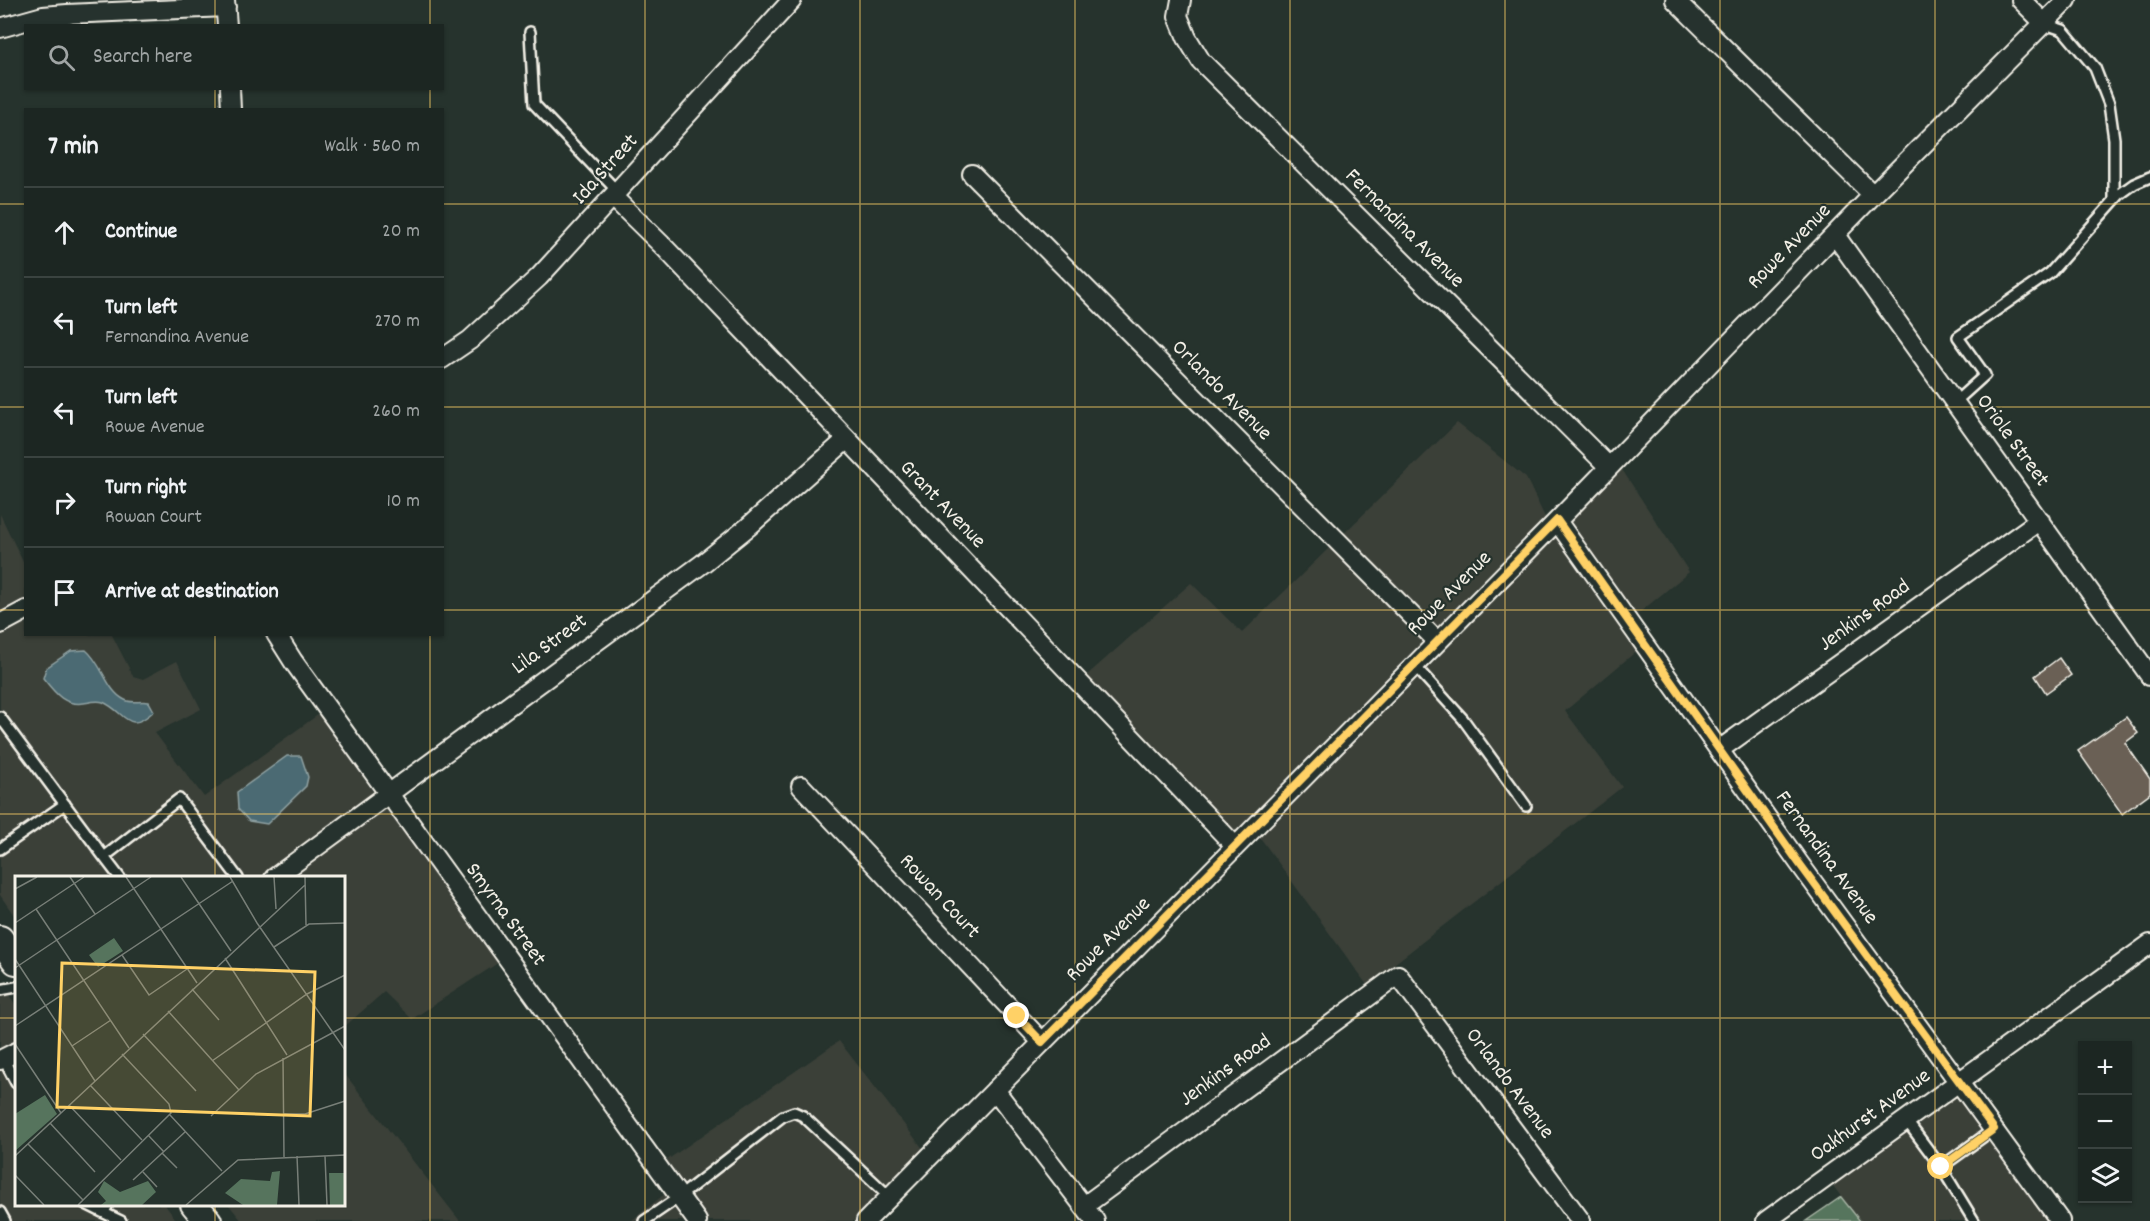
<!DOCTYPE html>
<meta charset="utf-8">
<style>
body{margin:0;font-family:Dekko,sans-serif;background:#252e2a;color:#f1f3f6}
.controls{position:absolute;right:18px;bottom:18px;display:grid;overflow:hidden;border-radius:0px;box-shadow:0 2px 4px #0004}
.controls button{width:54px;height:54px;display:grid;place-items:center;padding:0;border:0;border-bottom:2px solid #3a4340;background:#1c2622;color:#f1f3f6;font:30px sans-serif}
.stop{position:absolute;width:18px;height:18px;margin:-14px;border:4px solid #ffd166;border-radius:50%;background:#fff}
.stop.end{background:#ffd166;border-color:#fff;box-shadow:0 2px 6px #0008}
.list{margin:0;padding:0;list-style:none}
h2{display:flex;justify-content:space-between;align-items:center;height:78px;margin:0;padding:0 24px;font-size:26px}
h2 small{font-size:20px;font-weight:400;color:#a0a5a5}
.list li{display:grid;grid-template-columns:39px 1fr auto;gap:18px;align-items:center;box-sizing:border-box;height:90px;padding:0 24px;border-top:2px solid #3a4340}
.list b{display:block;font-size:22px;white-space:nowrap}
.list p{margin:0;font-size:20px;white-space:nowrap;color:#a0a5a5}
.list em{font-size:20px;font-style:normal;color:#a0a5a5}
.icon{flex:none;width:33px;height:33px;fill:none;stroke:currentColor;stroke-width:2;stroke-linecap:round;stroke-linejoin:round}
.map{position:relative;flex:none;width:2150px;height:1221px;overflow:hidden}
.search{position:absolute;background:#1c2622;box-shadow:0 2px 4px #0004;left:24px;top:24px;width:420px;height:66px;display:flex;align-items:center;gap:15px;box-sizing:border-box;padding:0 21px;border-radius:0px;color:#a0a5a5;font-size:22px}
.panel{position:absolute;background:#1c2622;box-shadow:0 2px 4px #0004;left:24px;top:108px;width:420px;height:528px;border-radius:0px}
.map>svg:first-child{display:block}
.built{fill:#3b4039}
.green{fill:#56745d;stroke:#a5b2a2;stroke-width:1.5}
.water{fill:#4c6b73;stroke:#8fa1a2;stroke-width:1.5}
.building{fill:#6b6055;stroke:#f4f1e8;stroke-width:1.5}
.lines{fill:none;stroke-linecap:round;stroke-linejoin:round}
.service-casing{stroke:#f4f1e8;stroke-width:14}
.minor-casing{stroke:#f4f1e8;stroke-width:22}
.secondary-casing{stroke:#f4f1e8;stroke-width:30}
.service{stroke:#26332d;stroke-width:9}
.minor{stroke:#26332d;stroke-width:18}
.secondary{stroke:#26332d;stroke-width:26}
.route{stroke:#ffd166;stroke-width:8}
.grid{fill:none;stroke:#ffd166;stroke-width:1.5;stroke-opacity:0.55}
.labels{text-anchor:middle;dominant-baseline:central;stroke-width:4.5;stroke-linejoin:round;paint-order:stroke}
.street-label{font-size:22px;fill:#f4f1e8;stroke:#26332d}
.inset-road{fill:none;stroke:#787f78;stroke-width:1.5}
.view{fill:#ffd166;fill-opacity:0.15;stroke:#ffd166;stroke-width:3}
.inset-edge{fill:none;stroke:#f4f1e8;stroke-width:3}
</style>
<div class="map">
<svg width="2150" height="1221" viewBox="0 0 2150 1221">
<rect width="100%" height="100%" fill="#26332d"/>
<filter id="ink" filterUnits="userSpaceOnUse"><feTurbulence type="fractalNoise" baseFrequency=".0167" numOctaves="2"/><feDisplacementMap in="SourceGraphic" scale="12" xChannelSelector="R" yChannelSelector="G"/><feConvolveMatrix kernelMatrix="1 2 1 2 8 2 1 2 1" color-interpolation-filters="sRGB"/></filter>
<g filter="url(#ink)">
<path class="built" d="M1457 423 1526 478 1555 538 1621 468 1689 572 1622 627 1639 649 1565 711 1622 787 1367 985 1259 836 1246 847 1086 676 1191 583 1242 633Z
M0 514 25 566 26 634 112 635 133 676 143 679 177 661 201 709 155 733 204 797 319 714 376 796 501 961 412 1019 384 992 344 1027V878H16V918L0 895Z
M0 983 16 1005V1204L165 1205 177 1221H0Z
M839 1041 935 1164 878 1221H631L681 1181 667 1160Z
M1961 1069 2073 1221H1860L1820 1169Z
M344 1073 460 1221H242L229 1205 344 1204Z"/>
<path class="green" d="M1841 1197 1860 1221H1806Z"/>
<path class="water" d="M86 650C102 663 107 692 125 700 132 704 141 700 149 702L154 711C127 736 126 712 103 702 97 700 90 702 84 703 64 706 55 693 43 678L46 668 71 651Z
M287 756H301L308 777 306 786 267 824 249 821 238 809 237 792Z"/>
<path class="building" d="M2059 658 2071 675 2046 693 2035 676Z
M2126 717 2138 733 2125 743 2150 779V793L2122 814 2078 751Z"/>
<g class="lines">
<defs>
<path id="service" d="M2045 24 2063 30 2095 68 2109 104 2114 139V200
M530 32 534 104 618 192
M1954 403 1985 375 1958 337 2050 273 2120 194 2134 184 2150 177
M1414 665 1463 719 1526 806
M0 717 104 857 179 799 238 878
M0 849 65 804
M104 857 120 878
M0 990 16 987
M3 1058 16 1083
M1906 1120 1941 1167 1974 1221
M1941 1167 1994 1129
M86 1204 104 1213
M108 1204 104 1213 121 1221
M0 1212 5 1221
M644 1221 679 1197 783 1116 794 1112 803 1116 890 1197"/>
<path id="minor" d="M225 0 227 26
M1181 0 1178 16 1187 38 1201 61 1609 467
M1675 0 1873 195
M2021 0 2045 24
M0 28 43 16 67 14 226 7
M230 88 231 110
M972 174 1437 641
M613 197 664 247 1235 846
M1835 235 2150 676
M442 359 470 340 539 277 792 0
M1557 521 1799 863 2060 1221
M0 624 26 610
M276 634 293 661 697 1221
M1719 750 2040 520
M801 786 1042 1042
M274 878 702 564 748 527 846 440
M0 1060 16 1052
M995 1090 1095 1221
M1084 1206 1398 975 1581 1221
M866 1221 1557 521 1873 195 2067 0
M1766 1221 2150 944"/>
<path id="secondary" d="M0 939 16 961
M194 1204 208 1221"/>
</defs>
<use href="#service" class="service-casing"/>
<use href="#minor" class="minor-casing"/>
<use href="#secondary" class="secondary-casing"/>
<use href="#service" class="service"/>
<use href="#minor" class="minor"/>
<use href="#secondary" class="secondary"/>
</g>
</g>
<g class="lines" filter="url(#ink)">
<path class="route" d="M1017 1016 1042 1042 1557 520 1799 863 1994 1129 1941 1167"/>
</g>
<path class="grid" d="M215 0V26M430 0V26M645 0V1221M860 0V1221M1075 0V1221M1290 0V1221M1505 0V1221M1720 0V1221M1935 0V1221M215 88V110M430 88V110M0 204H26M442 204H2150M0 407H26M442 407H2150M0 610H26M442 610H2150M215 634V878M430 634V1221M0 814H2150M0 1018H16M344 1018H2150M215 1204V1221"/>
<g class="labels">
<g class="street-label">
<text transform="translate(606 170) rotate(-48)">Ida Street</text>
<text transform="translate(1404 229) rotate(45)">Fernandina Avenue</text>
<text transform="translate(1790 247) rotate(-46)">Rowe Avenue</text>
<text transform="translate(1221 391) rotate(45)">Orlando Avenue</text>
<text transform="translate(2012 441) rotate(54)">Oriole Street</text>
<text transform="translate(942 505) rotate(46)">Grant Avenue</text>
<text transform="translate(1450 594) rotate(-45)">Rowe Avenue</text>
<text transform="translate(1865 616) rotate(-36)">Jenkins Road</text>
<text transform="translate(550 645) rotate(-36)">Lila Street</text>
<text transform="translate(1826 858) rotate(54)">Fernandina Avenue</text>
<text transform="translate(939 897) rotate(47)">Rowan Court</text>
<text transform="translate(505 915) rotate(54)">Smyrna Street</text>
<text transform="translate(1109 940) rotate(-45)">Rowe Avenue</text>
<text transform="translate(1226 1071) rotate(-36)">Jenkins Road</text>
<text transform="translate(1509 1084) rotate(53)">Orlando Avenue</text>
<text transform="translate(1871 1116) rotate(-36)">Oakhurst Avenue</text>
</g>
</g>
<g transform="translate(15 876)">
<rect width="330" height="330" fill="#26332d"/>
<path d="M99 62 108 75 83 91 74 79ZM30 219 42 238 0 275V238ZM265 295 262 329H228L210 317 226 303 255 305 257 296ZM314 297H330V329H315ZM89 305 105 316 133 305 141 316 127 329H86L91 325 83 316Z" fill="#56745d"/>
<path class="inset-road" d="M55 1 80 38M111 1 182 107M166 1 216 75M215 1 242 47 330 174M259 1 261 33M290 1 291 49M0 13 22 1M21 33 114 172M0 47 69 1M259 71 294 48 330 47M107 79 134 119 172 93M210 82 272 179M0 83 80 205M0 92 136 1M177 113 204 144M153 135 224 214M0 150 218 5M128 158 181 215M0 168 46 237M57 170 96 144M268 182 269 281M197 185 292 118 330 99M75 209 127 264M54 229 106 284M269 238H290L330 225M155 239 207 295M196 240 241 198 330 150M35 247 80 296M133 259 149 276M13 268 68 324M147 277 162 292M0 280 290 9M282 280 284 329M310 280 312 329M128 296 142 311M0 299 29 329M118 304 170 256M63 329 156 237 154 228 107 178M171 329 223 284 330 279"/>
<path class="view" d="M47 87 300 96 295 240 42 231Z"/>
<rect width="330" height="330" class="inset-edge"/>
</g>
</svg>
<div class="controls">
<button>+</button>
<button>−</button>
<button><svg class="icon" aria-label="layers" viewBox="0 0 24 24"><path d="M12 4l9 5-9 5-9-5zM3 14l9 5 9-5"/></svg></button>
</div>
<div class="stop" style="left:1941px;top:1167px"></div>
<div class="stop end" style="left:1017px;top:1016px"></div>
<div class="search"><svg class="icon" aria-label="search" viewBox="0 0 24 24"><circle cx="10" cy="10" r="6"/><path d="M15 15l6 6"/></svg>Search here</div>
<section class="panel">
<h2>7 min<small>Walk · 560 m</small></h2>
<ul class="list">
<li><svg class="icon" aria-label="ahead" viewBox="0 0 24 24"><path d="M12 20V5M6 11l6-6 6 6"/></svg><div><b>Continue</b></div><em>20 m</em></li>
<li><svg class="icon" aria-label="left" viewBox="0 0 24 24"><path d="M17 20v-9H6M10 6l-5 5 5 5"/></svg><div><b>Turn left</b><p>Fernandina Avenue</p></div><em>270 m</em></li>
<li><svg class="icon" aria-label="left" viewBox="0 0 24 24"><path d="M17 20v-9H6M10 6l-5 5 5 5"/></svg><div><b>Turn left</b><p>Rowe Avenue</p></div><em>260 m</em></li>
<li><svg class="icon" aria-label="right" viewBox="0 0 24 24"><path d="M7 20v-9h11M14 6l5 5-5 5"/></svg><div><b>Turn right</b><p>Rowan Court</p></div><em>10 m</em></li>
<li><svg class="icon" aria-label="arrive" viewBox="0 0 24 24"><path d="M6 21V4h12l-3 4 3 4H6"/></svg><div><b>Arrive at destination</b></div></li>
</ul>
</section>
</div>
